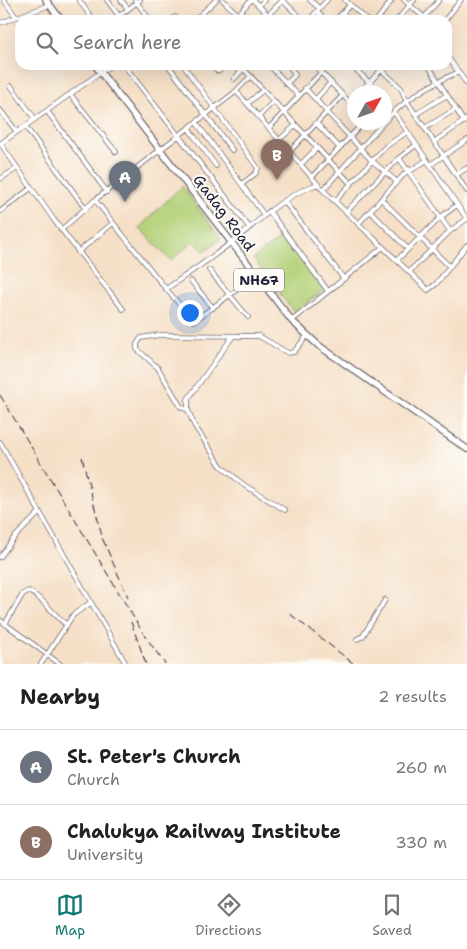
<!DOCTYPE html>
<style>
body{margin:0;font-family:"Shantell Sans",sans-serif;background:#f6f6f6;color:#222}
.compass{position:absolute;left:347px;top:85px;width:45px;height:45px;border-radius:50%;background:#fff;box-shadow:0 5px 20px #0002;rotate:50deg}
.you{position:absolute;left:189px;top:312px;width:18px;height:18px;margin:-12px;border:4px solid #fff;border-radius:50%;background:#1a73e8;box-shadow:0 0 0 8px #1a73e833}
.badge{display:grid;place-items:center;width:32px;height:32px;border-radius:50%;background:#0f766e;color:#fff;font-size:16px;font-weight:700}
.pin{position:absolute;translate:-50% -41px;filter:drop-shadow(0 1px 2px #0008)}
.pin::after{content:'';position:absolute;top:26px;width:18px;height:15px;background:inherit;clip-path:polygon(0 0,100% 0,50% 100%)}
.list{margin:0;padding:0;list-style:none}
h2{display:flex;justify-content:space-between;align-items:center;height:65px;margin:0;padding:0 20px;font-size:21px}
h2 small{font-size:16px;font-weight:400;color:#767676}
.list li{display:grid;grid-template-columns:32px 1fr auto;gap:15px;align-items:center;box-sizing:border-box;height:75px;padding:0 20px;border-top:1px solid #e0e0e0}
.list b{display:block;font-size:19px;white-space:nowrap}
.list p{margin:0;font-size:16px;white-space:nowrap;color:#767676}
.list em{font-size:16px;font-style:normal;color:#767676}
.icon{flex:none;width:28px;height:28px;fill:none;stroke:currentColor;stroke-width:2;stroke-linecap:round;stroke-linejoin:round}
.map{position:relative;flex:none;width:467px;height:664px;overflow:hidden}
.search{position:absolute;background:#fff;box-shadow:0 5px 20px #0002;left:15px;right:15px;top:15px;height:55px;display:flex;align-items:center;gap:12px;box-sizing:border-box;padding:0 18px;border-radius:15px;color:#767676;font-size:19px}
.sheet{height:215px;background:#fff}
nav{display:flex;justify-content:space-around;align-items:center;box-sizing:border-box;height:70px;border-top:1px solid #e0e0e0;background:#fff;font-size:14px;color:#767676}
nav a{display:grid;justify-items:center;gap:2px}
nav .on{color:#0f766e}
.map>svg:first-child{display:block}
.green{fill:#b2d077;stroke:#6a7959}
.lines{fill:none;stroke-linecap:round;stroke-linejoin:round}
.minor-casing{stroke:#6c646c;stroke-width:5.5}
.highway-casing{stroke:#6c646c;stroke-width:8}
.minor{stroke:#fff;stroke-width:4}
.highway{stroke:#fff;stroke-width:5.5}
.rail{stroke:#22223b;stroke-width:1;stroke-dasharray:8 4;stroke-linecap:butt}
.labels{text-anchor:middle;dominant-baseline:central;stroke-width:4;stroke-linejoin:round;paint-order:stroke}
.shield{fill:#fdfcf7;stroke:#646373;stroke-width:1}
.shield-label{font-size:14px;font-weight:bold;fill:#22223b}
.street-label{font-size:15px;fill:#22223b;stroke:#fdfcf7}
</style>
<div class="map">
<svg width="467" height="664" viewBox="0 0 467 664">
<rect width="100%" height="100%" fill="#fdfcf7"/>
<filter id="ink" filterUnits="userSpaceOnUse"><feTurbulence type="fractalNoise" baseFrequency=".02" numOctaves="2"/><feDisplacementMap in="SourceGraphic" scale="10" xChannelSelector="R" yChannelSelector="G"/><feConvolveMatrix kernelMatrix="1 2 1 2 8 2 1 2 1" color-interpolation-filters="sRGB"/></filter>
<filter id="wash" filterUnits="userSpaceOnUse"><feTurbulence type="fractalNoise" baseFrequency=".0096" numOctaves="4" result="noise"/><feDisplacementMap in="SourceGraphic" scale="20" xChannelSelector="R" yChannelSelector="G"/><feGaussianBlur stdDeviation="1.12" result="paint"/><feColorMatrix in="noise" values="0 0 0 0 0 0 0 0 0 0 0 0 0 0 0 0 0 1.4 0 .05"/><feComposite in="paint" operator="in"/></filter>
<g filter="url(#wash)">
<rect width="100%" height="100%" fill="#f5dfc6"/>
<path class="green" d="M182 186 221 239 204 251 193 241 171 261 139 228Z
M283 236 324 290 294 312 253 259Z"/>
</g>
<g filter="url(#ink)">
<g class="lines">
<defs>
<path id="minor" d="M4 0 16 17
M79 0 93 20
M107 0 119 16
M121 0 128 9
M135 0 150 20
M223 0 243 20
M253 0 268 15 283 0
M282 0 303 20
M310 0 320 9
M345 0 367 20
M404 0 427 20
M259 6 264 0
M317 12 325 20
M342 13 350 20
M114 20 140 0
M171 20 175 17 178 20
M195 20 216 0
M233 20 251 0
M309 20 327 0
M336 20 350 5
M377 20 392 0
M397 20 414 0
M422 20 439 0
M445 20 461 0
M0 23 50 5
M447 56 467 84
M124 65 249 227
M168 65 232 150
M183 65 258 168 256 173 242 184
M212 65 217 71
M240 65 351 184
M269 65 298 95
M314 65 354 107
M351 65 379 92
M376 65 401 88 406 100 467 191
M428 65 464 122
M219 71 226 65
M234 79 247 65
M286 84 295 75 289 65
M11 86 35 119
M305 88 371 160 396 181
M236 91 323 190 428 290 436 284 467 245
M360 92 386 65
M70 94 116 152
M384 98 385 99
M316 99 331 82
M248 103 263 90
M0 110 17 132
M47 111 107 192
M394 112C413 94 435 82 459 72
M416 114 447 95
M259 116 274 101
M196 122 264 215
M384 122 394 112 467 219
M316 123 339 147
M25 126 86 209
M270 127 328 65
M425 128 456 109
M189 129 216 166
M280 139 296 125
M434 142 467 119
M0 143 54 220 123 309
M0 144 111 65
M416 145 399 158 450 231
M290 151 343 95
M301 164 317 148
M430 165 467 140
M410 171 427 160
M456 175 467 168
M312 177 364 122
M0 179 16 169
M323 190 384 122
M381 199 450 267
M95 200 166 289C188 274 210 259 232 242 259 221 284 195 318 184
M284 201 344 279
M335 201 385 147 407 132
M1 211 31 188
M269 211 328 291
M370 211 408 249
M346 212 399 158
M358 224 409 169
M61 230 95 200 234 93 251 76
M78 252 113 223
M397 260 441 217 457 205
M209 270 248 317
M409 272 450 231 467 219
M191 281 213 308
M166 289 194 321 256 276
M294 319 383 247
M233 336 188 399V410L194 425 221 466 244 485 285 510
M188 410 181 407 158 368 137 349V344L141 338 159 335 259 336 288 353 294 352 307 336
M0 442 126 664
M0 557 14 538 39 513
M0 620 60 664
M5 624 23 594 28 591C45 599 53 615 67 625
M357 639 363 636 385 600
M41 664 73 615 90 603"/>
<path id="highway" d="M46 0 61 20
M95 65 292 321 318 345 467 449"/>
</defs>
<use href="#minor" class="minor-casing"/>
<use href="#highway" class="highway-casing"/>
<use href="#minor" class="minor"/>
<use href="#highway" class="highway"/>
<path class="rail" d="M0 395 143 633 165 664
M82 457 103 540 128 597
M290 614 354 664
M131 622 146 664"/>
</g>
</g>
<g class="labels">
<rect class="shield" x="234" y="268.5" width="50" height="23" rx="4"/>
<g class="shield-label">
<text x="259" y="280">NH67</text>
</g>
<g class="street-label">
<text transform="translate(224 213) rotate(53)">Gadag Road</text>
</g>
</g>
</svg>
<svg class="compass" viewBox="-18 -18 36 36"><path d="M0-13l5 13h-10z" fill="#e53935"/><path d="M0 13l5-13h-10z" fill="#767676"/></svg>
<div class="you"></div>
<div class="pin badge" style="left:125px;top:202px;background:#6b7280">A</div>
<div class="pin badge" style="left:277px;top:180px;background:#8d6e63">B</div>
<div class="search"><svg class="icon" aria-label="search" viewBox="0 0 24 24"><circle cx="10" cy="10" r="6"/><path d="M15 15l6 6"/></svg>Search here</div>
</div>
<section class="sheet">
<h2>Nearby<small>2 results</small></h2>
<ul class="list">
<li><span class="badge" style="background:#6b7280">A</span><div><b>St. Peter's Church</b><p>Church</p></div><em>260 m</em></li>
<li><span class="badge" style="background:#8d6e63">B</span><div><b>Chalukya Railway Institute</b><p>University</p></div><em>330 m</em></li>
</ul>
</section>
<nav>
<a class="on"><svg class="icon" aria-label="map" viewBox="0 0 24 24"><path d="M3 6l6-2 6 2 6-2v14l-6 2-6-2-6 2zM9 4v14M15 6v14"/></svg>Map</a>
<a><svg class="icon" aria-label="directions" viewBox="0 0 24 24"><path d="M12 3l9 9-9 9-9-9zM9 14v-3h6M13 9l2 2-2 2"/></svg>Directions</a>
<a><svg class="icon" aria-label="saved" viewBox="0 0 24 24"><path d="M7 4h10v16l-5-4-5 4z"/></svg>Saved</a>
</nav>
